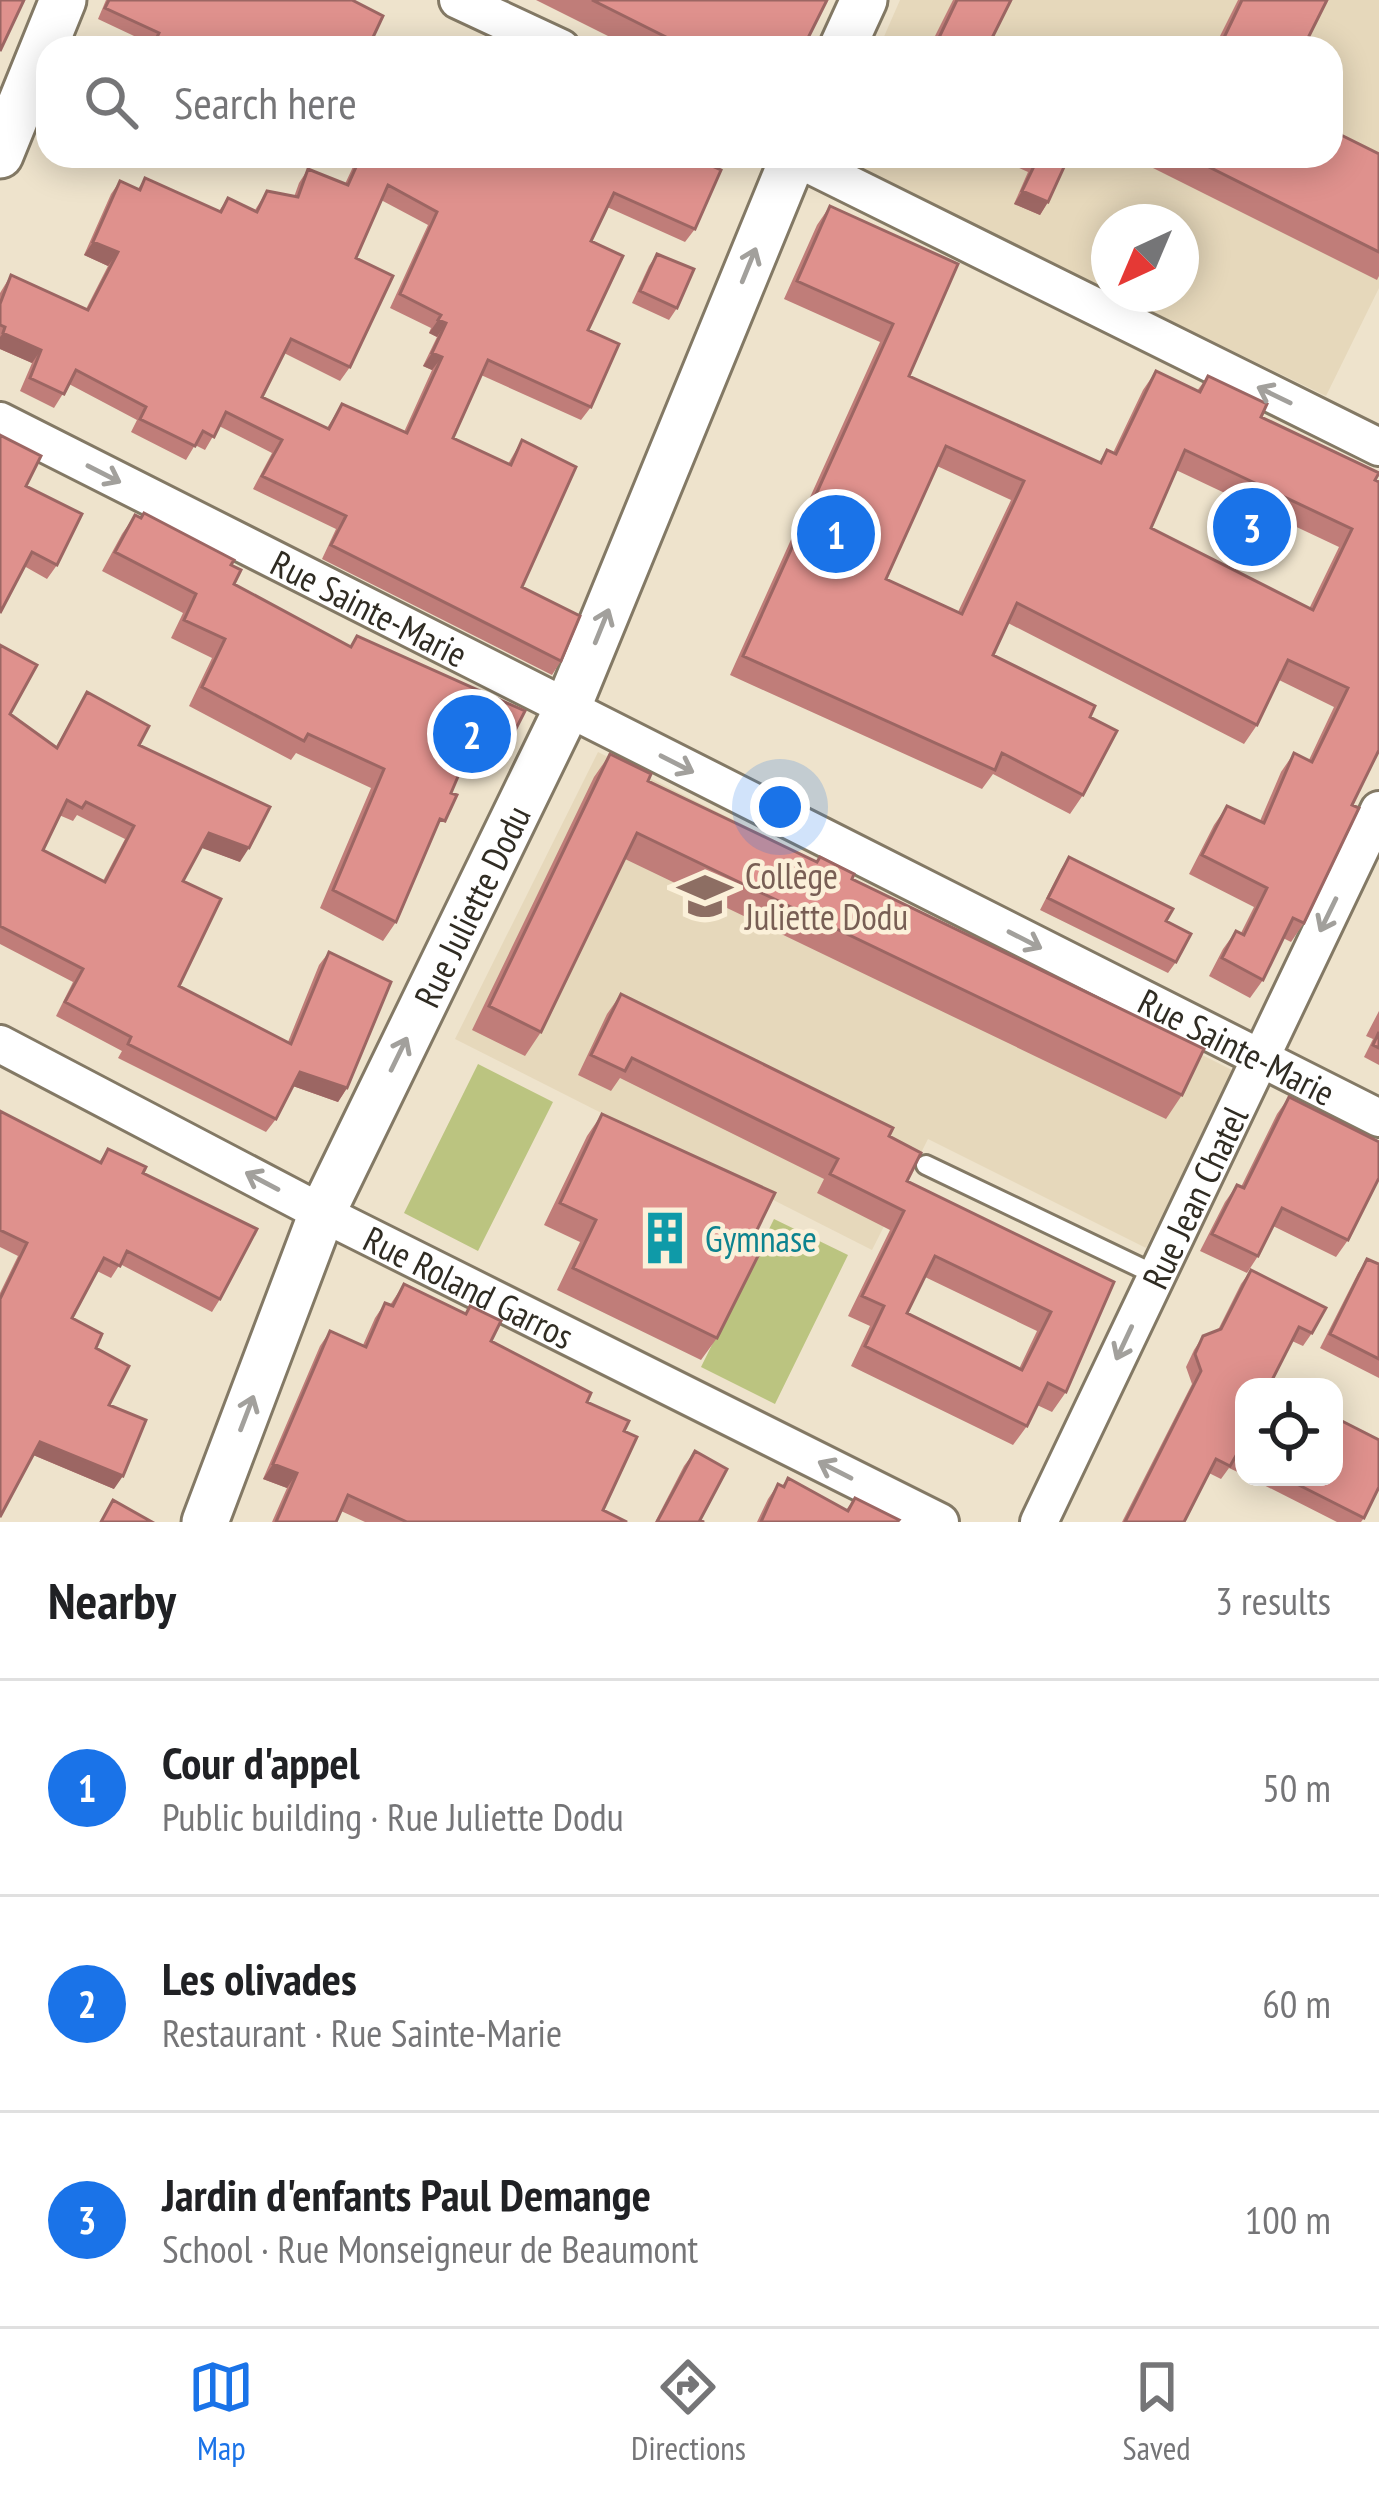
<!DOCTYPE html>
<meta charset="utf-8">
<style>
body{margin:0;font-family:"PT Sans Narrow",sans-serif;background:#f2f2f2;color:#202124}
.controls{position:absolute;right:36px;bottom:36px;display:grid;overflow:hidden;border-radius:24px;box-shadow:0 6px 30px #0003}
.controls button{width:108px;height:108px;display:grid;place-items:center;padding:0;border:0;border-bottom:3px solid #e0e0e0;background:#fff;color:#202124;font:60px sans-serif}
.compass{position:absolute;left:1091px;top:204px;width:108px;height:108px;border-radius:50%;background:#fff;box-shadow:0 6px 30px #0003;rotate:224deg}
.you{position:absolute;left:780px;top:807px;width:42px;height:42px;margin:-30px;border:9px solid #fff;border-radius:50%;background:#1a73e8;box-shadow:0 0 0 18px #1a73e833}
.badge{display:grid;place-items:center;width:78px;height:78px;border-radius:50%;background:#1a73e8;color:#fff;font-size:39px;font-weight:700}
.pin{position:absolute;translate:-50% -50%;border:6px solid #fff;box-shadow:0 3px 12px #0006}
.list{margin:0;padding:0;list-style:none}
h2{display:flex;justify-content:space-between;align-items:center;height:156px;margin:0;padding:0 48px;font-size:51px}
h2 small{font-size:39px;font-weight:400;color:#757577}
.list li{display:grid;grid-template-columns:78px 1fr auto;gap:36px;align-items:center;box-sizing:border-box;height:216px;padding:0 48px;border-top:3px solid #e0e0e0}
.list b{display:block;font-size:45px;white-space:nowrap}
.list p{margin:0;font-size:39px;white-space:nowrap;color:#757577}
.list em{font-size:39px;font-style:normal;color:#757577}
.icon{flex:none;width:66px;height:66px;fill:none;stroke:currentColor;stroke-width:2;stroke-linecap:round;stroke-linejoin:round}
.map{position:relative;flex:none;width:1379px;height:1522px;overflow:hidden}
.search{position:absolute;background:#fff;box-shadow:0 6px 30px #0003;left:36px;right:36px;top:36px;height:132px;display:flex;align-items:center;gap:30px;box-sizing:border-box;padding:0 42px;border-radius:36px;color:#757577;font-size:45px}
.sheet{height:804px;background:#fff}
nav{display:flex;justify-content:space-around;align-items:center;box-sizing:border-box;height:168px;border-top:3px solid #e0e0e0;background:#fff;font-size:33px;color:#757577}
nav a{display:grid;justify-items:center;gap:6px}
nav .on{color:#1a73e8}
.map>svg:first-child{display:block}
.built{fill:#e6d8bb}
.green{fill:#bbc480}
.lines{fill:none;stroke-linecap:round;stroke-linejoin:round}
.service-casing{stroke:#837965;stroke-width:24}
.minor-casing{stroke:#837965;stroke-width:42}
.tertiary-casing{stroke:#837965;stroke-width:51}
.service{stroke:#fff;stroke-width:18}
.minor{stroke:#fff;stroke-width:36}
.tertiary{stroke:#fff;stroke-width:45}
.wall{fill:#c07d79;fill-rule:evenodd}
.shaded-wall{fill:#9c6663}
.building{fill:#df918d;stroke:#9c6663;stroke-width:3;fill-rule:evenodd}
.oneway{stroke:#a2a09c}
.labels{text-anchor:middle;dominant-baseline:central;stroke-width:9;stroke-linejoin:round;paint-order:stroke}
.street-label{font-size:36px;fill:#302c23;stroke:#fbf0d9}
.education-label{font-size:36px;fill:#785e54;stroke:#fbf0d9;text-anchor:start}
.culture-label{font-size:36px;fill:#0d838f;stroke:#fbf0d9;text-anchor:start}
</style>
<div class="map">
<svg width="1379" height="1522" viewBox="0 0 1379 1522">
<rect width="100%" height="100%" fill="#eee3cc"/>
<path class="built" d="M900 0H1379V288L1326 396 1115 294H1181V222H1109V291L845 165 841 156H1331V48H879Z
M598 752 1234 1071 1146 1248 928 1139 872 1250 455 1039Z"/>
<path class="green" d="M478 1064 553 1102 478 1251 404 1213Z
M774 1219 848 1255 775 1404 701 1367Z"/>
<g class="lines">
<defs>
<path id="service" d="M926 1165 1156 1275"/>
<g id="minor">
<path d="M458 0 561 48"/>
<path d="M792 156 1379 447"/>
<path id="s1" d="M0 421 1379 1118"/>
<path id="s2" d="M0 1044 322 1213 940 1522"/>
<path id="s3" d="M1039 1522 1379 810"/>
</g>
<g id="tertiary">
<path d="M842 48 864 0"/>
<path d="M0 155 63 0"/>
<path id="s4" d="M205 1522 322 1213 567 709 794 156"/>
</g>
</defs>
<use href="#service" class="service-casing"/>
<use href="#minor" class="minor-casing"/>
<use href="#tertiary" class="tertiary-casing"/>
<use href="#service" class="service"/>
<use href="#minor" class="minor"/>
<use href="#tertiary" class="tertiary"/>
</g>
<path class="wall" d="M106 0H352L368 48H150L151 44 98 19Z
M536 0H827L803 48H632Z
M953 0H1011L987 48H929Z
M1238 0H1327L1303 48H1214Z
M1379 154V276L1377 280 1129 156Z
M358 156H689L695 229 685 242 607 207 591 241 588 330 591 407 581 420 481 375 453 438 508 464 522 440V587L561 661 552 675 322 559 336 529 253 489 272 453 219 426 205 450 195 445 186 460 131 432 137 420 69 384 54 408 20 391 32 363 0 349V293L11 275 86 309 108 266 84 255 111 194 120 181 138 189 145 178 219 211 228 198 255 210 267 191 294 197 299 183 308 169 345 184ZM381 200 428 225 390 308 431 328 429 333 437 337 423 366 432 370 404 432 342 404 327 428 262 397 284 353 340 381 350 367 356 258Z
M1022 156H1069L1048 202 1040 215 1014 204 1028 172 1017 167Z
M830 206 958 264 909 376 1099 462 1107 450 1113 453 1143 390 1156 371 1197 391 1208 376 1261 417 1375 480 1352 805 1304 923 1291 942 1283 938 1263 980 1250 998 1209 976 1223 949 1236 931 1241 933 1254 907 1189 874 1214 825 1227 806 1260 821 1281 772 1294 753 1309 760 1334 707 1279 680 1257 725 1244 744 1008 623 993 655 1090 717 1083 795 1070 814 993 774 982 789 730 675 880 342 784 299 817 225ZM937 466 1011 500 958 612 886 579ZM1176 470 1339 547 1309 609 1151 528Z
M657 254 677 308 669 320 632 303 649 266Z
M26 486 57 565 47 579 24 566Z
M135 515 231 565 234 584 350 646 357 636 504 752 491 771 468 758 464 764 396 922 383 941 320 908 371 788 296 753 291 760 189 706 212 658 171 638 183 613 102 571 122 534Z
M0 645 10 714 56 747 87 692 139 745 240 862 201 847 183 881 179 986 288 1042 319 965 329 952 347 1088 338 1102 293 1086 276 1119 266 1132 118 1058 122 1051 56 1016 73 982 0 944ZM59 815 73 821 77 815 125 839 103 881 43 850Z
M610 754 648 781 852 879 1182 1095 1166 1119 625 859 541 1032 525 1056 472 1030 594 777Z
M1069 857 1166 921 1176 962 1168 973 1040 910 1061 869Z
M621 994 889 1136 907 1181 1114 1282 1066 1392 1052 1412 1037 1405 1027 1426 1013 1445 851 1366 870 1326 848 1316 890 1230 817 1193 824 1179 620 1078 611 1091 578 1075 607 1014ZM925 1277 1037 1331 1019 1369 907 1313Z
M1379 1011V1065L1364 1057 1373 1039 1366 1036Z
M1289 1097 1348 1240 1336 1257 1273 1226 1258 1256 1247 1273 1200 1251 1225 1202 1237 1185 1241 1187 1277 1114Z
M0 1111 99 1162 108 1149 143 1173 220 1299 212 1312 120 1264 111 1278 97 1271 72 1318 96 1348 109 1405 114 1489 33 1455 0 1517V1293L18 1256 0 1247Z
M602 1114 753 1238 717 1338 701 1360 557 1290 580 1242 544 1225 587 1136Z
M1367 1259 1379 1264V1378L1320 1348 1358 1273Z
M1251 1270 1312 1333 1303 1346 1292 1341 1244 1387V1475L1229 1468 1221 1479 1209 1473 1184 1522H1122L1192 1384 1186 1367 1194 1350 1203 1336 1218 1330 1241 1284Z
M404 1284 465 1314 470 1306 491 1341 587 1402 624 1431 603 1510 627 1522H365L341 1511 336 1522H272L287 1488 263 1479 320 1346 330 1331 363 1345 375 1318 385 1303 390 1305Z
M695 1451 700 1520 704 1522H655L684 1466Z
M1248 1477H1334L1364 1518 1361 1522H1337Z
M788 1478 846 1510 855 1498 897 1522H757L768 1499 778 1484 782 1486Z"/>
<path class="shaded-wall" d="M1022 191 1048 202 1040 215 1014 204Z
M93 242 118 252 108 266 84 255Z
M438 320 446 323 437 337 429 333Z
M3 333 41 350 32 363 0 349V337Z
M432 353 442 357 432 370 423 366Z
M209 833 249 848 240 862 199 847Z
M300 1072 347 1088 338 1102 290 1085Z
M40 1442 123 1476 114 1489 31 1454Z
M273 1464 297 1473 287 1488 263 1479Z"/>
<path class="building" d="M0 0H24L0 51Z
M109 0H352L383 16 368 48H152L159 33 105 8Z
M592 0H827L803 48H688Z
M957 0H1011L987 48H934Z
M1242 0H1327L1303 48H1219Z
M1331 130 1379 154V252L1187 156H1331Z
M361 156H689L721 170 695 229 614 193 591 241 623 256 588 330 619 344 591 407 488 360 453 438 511 465 522 440 576 467 522 587 580 616 561 661 331 545 346 516 262 476 282 440 226 412 214 437 203 431 195 446 140 419 146 407 76 370 64 394 30 378 41 350 3 333 5 327 0 325V304L11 275 88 310 118 252 93 242 120 181 140 190 145 178 221 212 228 198 257 212 267 191 298 197 308 169 348 185ZM388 185 437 212 400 294 441 315 438 320 446 323 432 353 442 357 407 433 342 404 329 429 262 397 291 339 350 367 393 276 356 258Z
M1028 156H1069L1048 202 1022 191 1037 160Z
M830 206 958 264 909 376 1101 463 1107 450 1116 454 1156 371 1200 392 1208 376 1267 404 1261 417 1379 473 1375 480 1379 482V750L1352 805 1359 808 1304 923 1293 918 1263 980 1222 958 1236 931 1244 935 1267 888 1202 855 1227 806 1264 823 1294 753 1312 762 1348 688 1288 660 1257 725 1017 603 993 655 1095 706 1090 717 1117 731 1083 795 1002 753 995 770 743 656 893 324 797 281ZM946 446 1024 481 962 614 886 579ZM1185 450 1352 529 1313 610 1151 528Z
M657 254 694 269 677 308 640 291Z
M0 435 41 456 26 486 82 514 57 565 32 552 0 613Z
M144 513 234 560 231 565 241 570 234 584 351 647 357 636 525 711 504 752 481 740 465 760 451 793 457 795 445 821 440 819 396 922 333 890 384 769 308 734 304 741 202 687 225 639 184 620 196 594 115 552 135 515 141 518Z
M0 645 37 665 10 714 57 748 87 692 149 726 139 745 270 807 249 848 209 833 183 881 221 899 179 986 291 1044 329 952 391 982 347 1088 300 1072 276 1119 128 1044 131 1037 65 1002 83 969 0 926ZM67 800 82 808 86 802 134 826 105 882 43 850Z
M610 754 651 774 648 781 817 862 820 857 854 874 852 879 1204 1049 1182 1095 637 833 541 1032 489 1006Z
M1069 857 1173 909 1166 921 1191 934 1176 962 1048 898Z
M621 994 893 1128 889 1136 921 1153 907 1181 1114 1282 1066 1392 1048 1383 1027 1426 865 1346 884 1306 862 1296 904 1211 830 1174 838 1159 632 1058 625 1071 591 1055ZM935 1256 1051 1312 1022 1370 907 1313Z
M1379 1032V1048L1373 1045Z
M1289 1097 1379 1142V1178L1348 1240 1282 1208 1258 1256 1212 1234 1237 1185 1244 1188Z
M0 1111 101 1163 108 1149 146 1167 143 1173 257 1229 220 1299 127 1251 120 1266 104 1258 72 1318 102 1334 96 1348 129 1366 109 1405 146 1420 123 1476 40 1442 0 1517V1299L27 1243 0 1230Z
M602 1114 775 1193 753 1238 764 1244 717 1338 573 1268 596 1220 560 1203Z
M1367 1259 1379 1264V1359L1330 1334Z
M1251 1270 1326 1308 1312 1333 1299 1327 1270 1384 1275 1387H1244V1457L1237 1454 1230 1466 1216 1459 1184 1522H1125L1201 1371 1195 1354 1203 1336 1221 1329Z
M404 1284 466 1314 470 1306 501 1321 491 1341 591 1393 587 1402 629 1421 624 1431 637 1437 603 1510 627 1522H407L348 1495 336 1522H276L297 1473 273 1464 330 1331 366 1347 385 1303 393 1306Z
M1334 1417 1379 1440V1487L1364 1518 1283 1477H1334Z
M695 1451 727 1469 700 1520 704 1522H657Z
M788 1478 848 1511 855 1498 899 1520 897 1522H761L778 1484 784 1487Z
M113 1500 152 1522H101Z"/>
<defs><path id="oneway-shaft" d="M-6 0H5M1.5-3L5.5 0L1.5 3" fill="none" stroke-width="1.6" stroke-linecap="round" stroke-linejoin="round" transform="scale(3)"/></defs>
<g class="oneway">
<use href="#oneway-shaft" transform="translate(749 265) rotate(-68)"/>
<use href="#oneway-shaft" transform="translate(1274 395) rotate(-154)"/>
<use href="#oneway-shaft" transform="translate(104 474) rotate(27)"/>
<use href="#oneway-shaft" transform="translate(602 626) rotate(-68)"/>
<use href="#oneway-shaft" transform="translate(677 764) rotate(27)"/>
<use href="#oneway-shaft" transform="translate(1328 915) rotate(116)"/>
<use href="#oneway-shaft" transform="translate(1025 940) rotate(27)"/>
<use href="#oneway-shaft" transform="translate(399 1054) rotate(-64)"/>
<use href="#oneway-shaft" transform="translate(262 1181) rotate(-152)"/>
<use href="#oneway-shaft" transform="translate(1124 1343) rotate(115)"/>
<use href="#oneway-shaft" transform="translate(247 1413) rotate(-69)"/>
<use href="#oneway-shaft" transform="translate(835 1470) rotate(-153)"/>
</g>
<defs>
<symbol id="school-bare" viewBox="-9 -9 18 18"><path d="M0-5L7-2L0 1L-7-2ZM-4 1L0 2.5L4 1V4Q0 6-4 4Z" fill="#8d6e63" stroke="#fbf0d9" stroke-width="2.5" paint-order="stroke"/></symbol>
<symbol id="building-bare" viewBox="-9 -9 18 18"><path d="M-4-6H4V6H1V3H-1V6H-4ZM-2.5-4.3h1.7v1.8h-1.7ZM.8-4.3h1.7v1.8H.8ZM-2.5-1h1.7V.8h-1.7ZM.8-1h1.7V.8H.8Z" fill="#0f9aa8" stroke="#fbf0d9" stroke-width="2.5" paint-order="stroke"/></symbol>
</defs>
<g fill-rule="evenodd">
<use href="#school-bare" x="667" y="858" width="76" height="76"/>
<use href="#building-bare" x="627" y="1200" width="76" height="76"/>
</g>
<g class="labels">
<g class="street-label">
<text stroke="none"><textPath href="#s1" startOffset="414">Rue Sainte-Marie</textPath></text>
<text stroke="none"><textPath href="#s4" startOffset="672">Rue Juliette Dodu</textPath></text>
<text stroke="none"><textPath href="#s1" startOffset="1386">Rue Sainte-Marie</textPath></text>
<text stroke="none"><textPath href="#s3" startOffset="360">Rue Jean Chatel</textPath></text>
<text stroke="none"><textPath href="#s2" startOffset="528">Rue Roland Garros</textPath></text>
</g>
<g class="education-label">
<text x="745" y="875">Collège<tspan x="745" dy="41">Juliette Dodu</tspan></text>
</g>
<g class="culture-label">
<text x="705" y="1238">Gymnase</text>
</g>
</g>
</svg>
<div class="controls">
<button><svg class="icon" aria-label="locate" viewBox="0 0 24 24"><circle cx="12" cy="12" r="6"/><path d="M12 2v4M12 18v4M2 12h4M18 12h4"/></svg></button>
</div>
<svg class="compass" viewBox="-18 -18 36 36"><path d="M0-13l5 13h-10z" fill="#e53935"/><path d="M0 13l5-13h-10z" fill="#757577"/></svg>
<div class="you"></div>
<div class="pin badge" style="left:836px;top:534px">1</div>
<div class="pin badge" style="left:472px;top:734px">2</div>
<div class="pin badge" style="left:1252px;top:527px">3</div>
<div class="search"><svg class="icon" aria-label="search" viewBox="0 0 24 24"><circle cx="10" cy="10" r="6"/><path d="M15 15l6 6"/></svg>Search here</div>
</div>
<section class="sheet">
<h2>Nearby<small>3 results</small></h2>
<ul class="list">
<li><span class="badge">1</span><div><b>Cour d'appel</b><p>Public building · Rue Juliette Dodu</p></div><em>50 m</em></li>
<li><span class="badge">2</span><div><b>Les olivades</b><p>Restaurant · Rue Sainte-Marie</p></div><em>60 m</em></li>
<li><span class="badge">3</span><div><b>Jardin d'enfants Paul Demange</b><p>School · Rue Monseigneur de Beaumont</p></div><em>100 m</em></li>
</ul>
</section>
<nav>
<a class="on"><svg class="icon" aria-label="map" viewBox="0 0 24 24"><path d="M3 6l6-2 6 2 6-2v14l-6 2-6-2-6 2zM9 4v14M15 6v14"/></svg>Map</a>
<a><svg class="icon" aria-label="directions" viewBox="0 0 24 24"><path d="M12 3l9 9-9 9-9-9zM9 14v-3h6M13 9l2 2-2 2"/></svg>Directions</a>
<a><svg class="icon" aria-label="saved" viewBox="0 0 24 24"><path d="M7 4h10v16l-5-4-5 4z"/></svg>Saved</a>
</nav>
